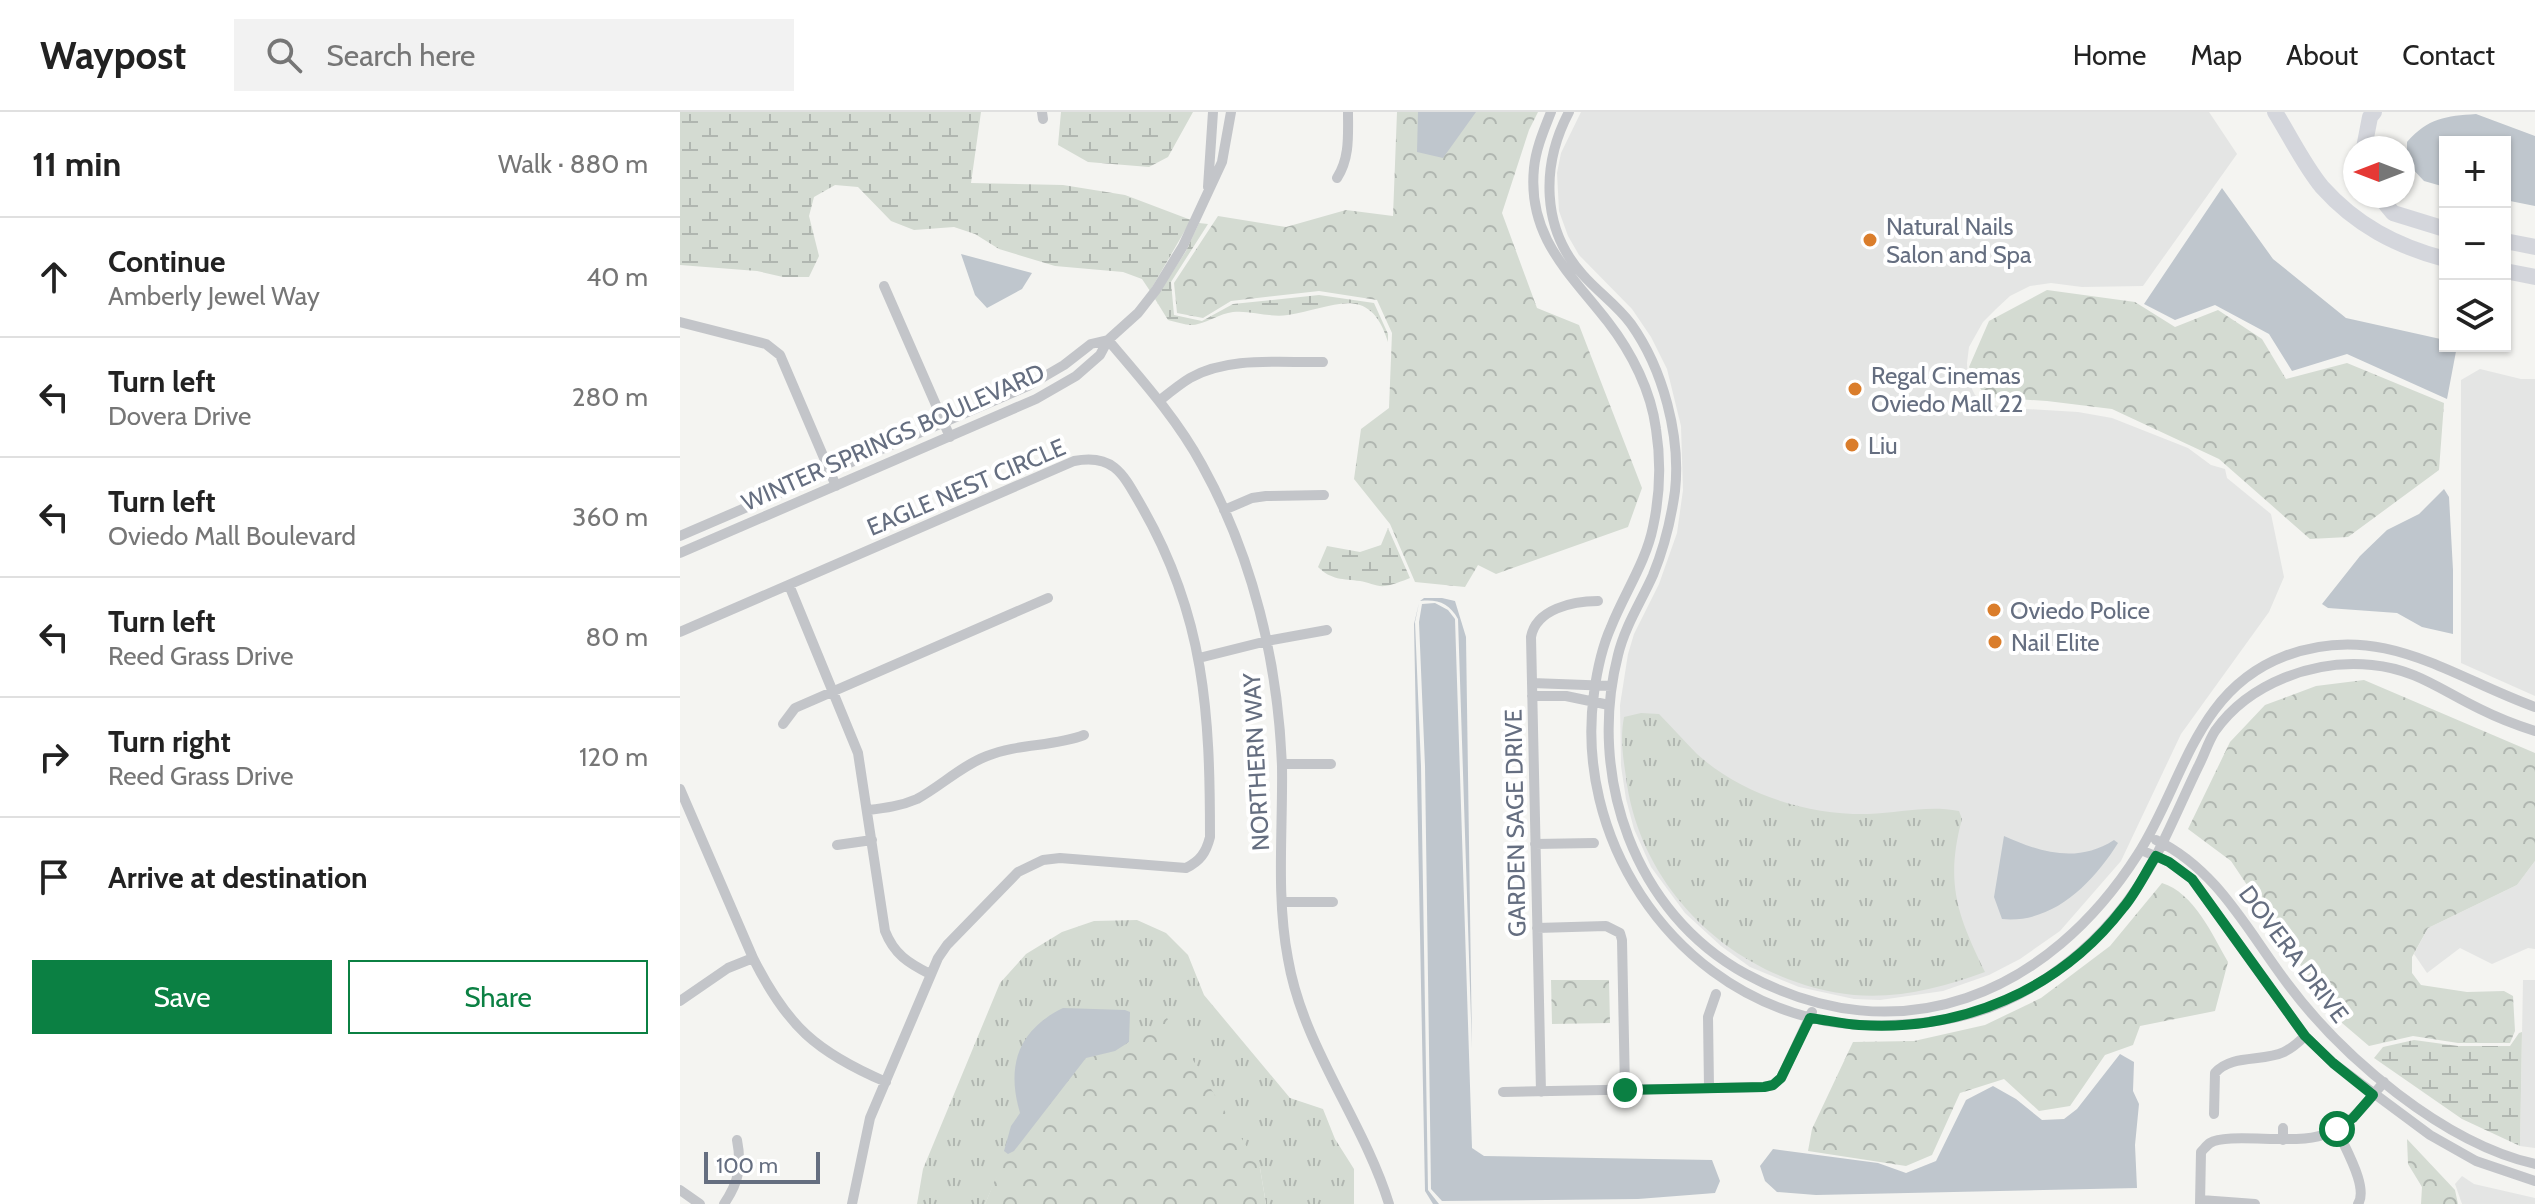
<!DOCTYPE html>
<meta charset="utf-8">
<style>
body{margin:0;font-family:Cabin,sans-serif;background:#f2f2f2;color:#222}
.controls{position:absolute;right:24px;top:24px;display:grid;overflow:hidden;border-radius:0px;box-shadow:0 2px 6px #0004}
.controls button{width:72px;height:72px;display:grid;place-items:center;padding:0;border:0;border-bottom:2px solid #e0e0e0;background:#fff;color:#222;font:40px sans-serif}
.compass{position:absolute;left:1663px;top:24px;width:72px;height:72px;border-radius:50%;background:#fff;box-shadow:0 2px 6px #0004;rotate:270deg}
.scale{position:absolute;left:24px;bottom:20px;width:116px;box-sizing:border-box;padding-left:8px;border:4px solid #656e80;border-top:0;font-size:22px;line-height:28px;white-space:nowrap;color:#656e80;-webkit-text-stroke:6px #fff;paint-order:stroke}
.stop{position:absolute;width:24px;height:24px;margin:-18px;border:6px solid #0b8043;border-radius:50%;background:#fff}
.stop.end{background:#0b8043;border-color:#fff;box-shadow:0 2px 8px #0008}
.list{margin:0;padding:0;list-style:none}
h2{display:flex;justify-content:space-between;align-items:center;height:104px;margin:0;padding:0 32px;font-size:34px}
h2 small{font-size:26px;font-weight:400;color:#767676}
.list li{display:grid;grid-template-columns:52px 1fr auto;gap:24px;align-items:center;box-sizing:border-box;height:120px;padding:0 32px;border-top:2px solid #e0e0e0}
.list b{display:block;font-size:30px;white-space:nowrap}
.list p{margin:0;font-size:26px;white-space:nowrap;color:#767676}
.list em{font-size:26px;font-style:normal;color:#767676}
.actions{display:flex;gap:16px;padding:24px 32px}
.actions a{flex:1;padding:18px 0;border:2px solid #0b8043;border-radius:0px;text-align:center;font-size:28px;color:#0b8043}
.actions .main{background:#0b8043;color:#fff}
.icon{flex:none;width:44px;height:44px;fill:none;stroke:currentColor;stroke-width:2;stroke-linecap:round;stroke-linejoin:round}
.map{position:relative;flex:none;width:1855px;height:1092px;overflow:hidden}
header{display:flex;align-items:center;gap:48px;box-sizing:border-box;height:112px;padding:0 40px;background:#fff;border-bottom:2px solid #e0e0e0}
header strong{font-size:38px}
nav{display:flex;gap:44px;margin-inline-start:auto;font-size:28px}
.search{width:560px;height:72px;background:#f2f2f2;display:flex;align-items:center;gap:20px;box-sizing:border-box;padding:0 28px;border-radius:0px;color:#767676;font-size:30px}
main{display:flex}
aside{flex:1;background:#fff}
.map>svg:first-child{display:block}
.built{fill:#e4e5e4}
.grass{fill:url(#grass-tufts)}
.forest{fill:url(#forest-crowns)}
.wetland{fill:url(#wetland-marsh)}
.water{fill:#bfc6cd}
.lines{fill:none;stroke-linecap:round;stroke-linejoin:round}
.minor{stroke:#c3c5c9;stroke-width:10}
.highway{stroke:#d4d6dc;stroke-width:16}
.route{stroke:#0b8043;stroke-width:10}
.poi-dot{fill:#da7d2b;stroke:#fff;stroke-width:3}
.labels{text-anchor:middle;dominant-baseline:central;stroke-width:8;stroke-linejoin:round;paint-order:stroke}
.poi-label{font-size:24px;fill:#656e80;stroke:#fff;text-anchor:start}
.street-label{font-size:24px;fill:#656e80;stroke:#fff}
</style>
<header>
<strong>Waypost</strong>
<div class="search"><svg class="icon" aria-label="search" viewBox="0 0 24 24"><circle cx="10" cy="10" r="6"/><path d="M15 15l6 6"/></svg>Search here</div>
<nav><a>Home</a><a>Map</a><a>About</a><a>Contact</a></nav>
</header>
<main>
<aside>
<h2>11 min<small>Walk · 880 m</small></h2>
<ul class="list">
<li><svg class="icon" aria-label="ahead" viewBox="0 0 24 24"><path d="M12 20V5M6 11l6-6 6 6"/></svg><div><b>Continue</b><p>Amberly Jewel Way</p></div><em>40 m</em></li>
<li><svg class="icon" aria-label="left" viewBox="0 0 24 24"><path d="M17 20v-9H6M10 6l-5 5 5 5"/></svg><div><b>Turn left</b><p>Dovera Drive</p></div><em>280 m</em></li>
<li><svg class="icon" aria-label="left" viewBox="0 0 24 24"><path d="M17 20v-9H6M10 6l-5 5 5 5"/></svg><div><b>Turn left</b><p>Oviedo Mall Boulevard</p></div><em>360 m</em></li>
<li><svg class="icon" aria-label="left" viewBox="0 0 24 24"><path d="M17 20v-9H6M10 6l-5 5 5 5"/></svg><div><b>Turn left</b><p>Reed Grass Drive</p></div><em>80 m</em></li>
<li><svg class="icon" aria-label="right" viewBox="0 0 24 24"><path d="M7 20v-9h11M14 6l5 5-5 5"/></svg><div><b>Turn right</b><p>Reed Grass Drive</p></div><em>120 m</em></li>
<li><svg class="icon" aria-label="arrive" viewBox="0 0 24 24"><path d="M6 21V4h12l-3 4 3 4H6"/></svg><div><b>Arrive at destination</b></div></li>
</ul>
<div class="actions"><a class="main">Save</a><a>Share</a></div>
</aside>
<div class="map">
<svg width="1855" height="1092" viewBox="0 0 1855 1092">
<defs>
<pattern id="grass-tufts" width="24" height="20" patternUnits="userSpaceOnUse" patternTransform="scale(2)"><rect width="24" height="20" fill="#d4dbd2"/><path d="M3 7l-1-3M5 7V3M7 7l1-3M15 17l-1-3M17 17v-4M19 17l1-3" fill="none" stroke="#b0b6b0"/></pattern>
<pattern id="forest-crowns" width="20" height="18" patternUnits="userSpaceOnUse" patternTransform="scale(2)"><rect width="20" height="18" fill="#d4dbd2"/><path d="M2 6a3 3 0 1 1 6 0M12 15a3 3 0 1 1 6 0" fill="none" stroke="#b0b6b0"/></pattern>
<pattern id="wetland-marsh" width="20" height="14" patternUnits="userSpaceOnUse" patternTransform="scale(2)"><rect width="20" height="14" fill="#d4dbd2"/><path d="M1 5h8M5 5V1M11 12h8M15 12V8" fill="none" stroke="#b0b6b0"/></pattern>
</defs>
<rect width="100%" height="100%" fill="#f4f4f1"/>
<path class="built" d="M901 0H1529L1557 42 1463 174 1402 175 1371 171 1350 174 1330 184 1316 197 1303 210 1289 235 1287 251 1288 269 1295 283 1305 291 1328 296 1398 300 1432 306 1508 336 1531 353 1545 357 1547 366 1591 402 1604 465 1589 500 1501 622 1441 749 1380 819 1340 847 1309 863 1263 879 1200 888 1174 887 1119 875 1070 855 1041 834 1005 801 971 755 954 717 946 687 941 654 940 593 948 542 954 522 979 472 997 421 1003 378 1001 314 987 257 971 225 952 197 899 143 888 124 879 99 877 61 881 41Z
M1800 257 1841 267H1855V584L1781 551V268Z
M1855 749V837L1848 836 1812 852 1780 836 1747 861 1734 842 1748 816 1837 773Z
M1843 868H1855V1036L1840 1034Z
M1782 1064 1794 1072 1855 1086V1092H1782L1775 1072Z"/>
<path class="grass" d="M961 601 979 602C992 615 1004 629 1017 642 1062 683 1128 703 1188 702 1221 701 1246 693 1279 699L1282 707C1265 770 1277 803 1305 860 1264 875 1219 887 1174 883 1059 871 960 781 946 665 943 645 940 626 944 605Z
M457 808 486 821 508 843 524 883 610 986 643 997 655 1027 674 1057V1092H586L580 1056 449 930 364 1002 321 1056 305 1092H237L243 1057 320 871 346 842 382 820 414 809Z"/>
<path class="forest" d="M717 0H858L849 18 822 101 857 196 899 213 962 376 948 415 816 462 798 453 785 475 735 470 710 412 674 367 681 317 709 296 712 221 697 188 639 179 551 189 523 206 497 201 494 171 538 104 606 115 666 98 713 104Z
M1367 178 1455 190 1495 215 1538 198 1582 227 1606 267 1667 251 1764 291 1759 358 1668 425 1630 427 1539 347 1432 297 1367 289 1305 285 1289 255 1309 209Z
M1684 568 1855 641V749L1837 773 1748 816 1732 845V861L1741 873 1787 880 1824 879 1833 884 1835 919 1830 931H1778L1733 924 1689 934 1655 905 1551 749 1508 717 1550 630 1585 593 1636 574Z
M1482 771C1514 781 1532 822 1548 850L1535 899 1460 914 1453 933 1425 943 1390 994 1359 999 1324 967 1280 981 1252 1043 1226 1054 1128 1039 1132 1017 1173 930 1234 929 1305 913 1361 886 1430 834Z
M871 868H929L930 911 872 912Z
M487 906 580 1056 586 1092H305L320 1056 406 946 435 939Z
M1727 1027 1775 1078 1778 1092H1741L1742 1075 1728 1052Z"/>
<path class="wetland" d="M0 0H301L291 71 383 73 445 83 511 108 470 179 462 167 443 160 375 154 319 137 295 122 274 115 234 118 211 109 178 75 155 73 134 85 129 104 139 144 129 165H103L77 159 0 153Z
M381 0H513L488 45 469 55 408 50 378 33Z
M519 111 528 112 491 170 494 203 522 209 553 192 639 183 694 191 708 222V230C689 169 652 197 608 203 589 206 571 198 553 200 539 202 530 209 518 212 510 215 497 210 488 208L475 187 506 139Z
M708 416 730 466C722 469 713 473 705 474 697 475 688 470 680 469 663 467 651 468 638 455L647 434 680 440 701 433Z
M1842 920 1840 1034 1782 1007 1694 946 1703 935 1734 928 1778 934H1830L1839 921Z"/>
<path class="water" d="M738 0H796L763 46 737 40Z
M1796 2 1855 24V94L1825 88V30H1765V75L1744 69 1727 51V30C1748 6 1766 4 1796 2Z
M1542 76 1593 147 1666 206 1765 228V234H1777L1767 287 1667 242 1612 259 1589 222 1535 193 1495 208 1464 192Z
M281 142 352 161 342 177 307 196 295 183Z
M1764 377 1769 385 1773 458V522L1742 515 1717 501 1648 496 1642 492 1680 444 1707 418 1739 402Z
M744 486H762L775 489 786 525 792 937 778 507C769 491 758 487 740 489Z
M739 491 735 510 741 654 748 1078 759 1092H753L745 1079 734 512Z
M755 491 768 498 775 507 792 1036 804 1044 1032 1048 1040 1069 1035 1081 958 1087 762 1089 751 1077 745 654 739 510 742 492Z
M1324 724C1360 740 1397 752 1434 728L1438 731C1413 771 1373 812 1322 807L1314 785Z
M383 896 445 898 450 900 449 930 435 939 406 946 334 1039 328 1042 324 1039 331 1014 340 1001C326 954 338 918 383 896Z
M1440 942 1454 950 1453 979 1459 992 1455 1033 1457 1076 1136 1083 1097 1080 1085 1069 1080 1054 1093 1037 1198 1051 1226 1061 1256 1049 1286 988 1313 974 1336 987 1362 1008 1384 1007 1397 997Z"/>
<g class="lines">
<path class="minor" d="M362 0 363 7
M871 0C864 18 856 36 854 56 847 125 890 161 928 210 952 241 971 279 976 317 981 349 980 383 973 415 966 450 944 482 931 515 922 535 917 559 914 581 894 724 988 869 1128 905 1169 916 1214 915 1256 909 1351 896 1432 827 1476 744 1491 715 1504 684 1518 655 1524 644 1528 630 1535 619 1569 571 1634 547 1692 553 1736 557 1762 579 1800 597 1818 606 1836 613 1855 619
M889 0C861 53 861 117 903 163 919 181 937 193 951 212 983 257 1001 324 995 379 991 408 984 436 973 463 961 490 945 514 938 543 907 664 954 801 1066 862 1220 946 1369 882 1458 742 1504 670 1515 578 1605 544 1701 508 1769 564 1855 595
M657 66C670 46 668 23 668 0
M528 75 533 0
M204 174 270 325
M0 210 86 232 100 243 156 374
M428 228C462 268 497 307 522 353 573 445 598 550 602 654 603 718 596 784 608 847 623 935 683 1008 709 1092
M479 289C489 281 500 272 510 266 548 244 601 251 643 250
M544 398 572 386 586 384 644 383
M0 424 348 274 384 253 411 232 428 228
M0 441 356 287 396 264 420 243 428 228 458 201 476 178 503 134 542 50 551 0
M109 473 178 641 205 819C214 842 228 851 250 862
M0 520 394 349C435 341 444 364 462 395 525 505 530 602 530 725 526 741 520 749 506 756L380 746 363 748 338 760 267 833 258 846 190 1006 172 1092
M519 546 587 529 647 518
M852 571 932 574
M852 584H886L929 593
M103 612 115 596 368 486
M602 652H651
M0 677 73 846C107 914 136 940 206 970
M188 698C205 696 221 694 237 687 261 674 281 654 307 644 339 631 373 635 404 623
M1476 728C1537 757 1567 818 1607 871 1662 945 1763 1031 1855 1052
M855 732 914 731
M157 733 192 728
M1461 738 1489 750 1512 767 1625 924 1653 951 1750 1023 1796 1049 1855 1069
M602 790H653
M857 816 926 814 940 821 942 828 945 978
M0 889 48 856 73 846
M1029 976 1028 905 1036 882
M823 980 1084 975 1093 973 1101 966 1132 900
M861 980 851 525C856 497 893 489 918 489
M1534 1002 1535 961C1551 942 1583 950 1604 940 1612 936 1619 930 1625 924
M1603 1016V1028
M1657 1017C1664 1035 1689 1075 1678 1092
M0 1078 20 1092
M1521 1088 1575 1092
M44 1092C59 1070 62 1054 57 1028
M1520 1092 1521 1040C1524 1037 1527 1033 1530 1031 1547 1020 1615 1033 1643 1023 1671 1014 1686 991 1704 970"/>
<path class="highway" d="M1595 0C1610 24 1624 53 1642 75 1676 113 1716 134 1765 147
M1684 36 1690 5 1694 0
M1699 84 1713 101 1765 117
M1825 129 1855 135
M1825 159 1855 165"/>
</g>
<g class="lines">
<path class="route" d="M945 978 1084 975 1093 973 1101 966 1130 906C1146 908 1162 912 1179 913 1281 920 1380 878 1443 796 1456 781 1465 761 1476 744L1489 750 1512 767 1625 924 1653 951 1693 983 1673 1006 1657 1017"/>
</g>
<g class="poi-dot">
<circle cx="1190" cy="128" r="8"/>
<circle cx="1175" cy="277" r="8"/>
<circle cx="1172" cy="333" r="8"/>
<circle cx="1314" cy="498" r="8"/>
<circle cx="1315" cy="530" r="8"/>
</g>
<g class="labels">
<g class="poi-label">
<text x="1206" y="114">Natural Nails<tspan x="1206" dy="28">Salon and Spa</tspan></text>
<text x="1191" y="263">Regal Cinemas<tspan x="1191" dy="28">Oviedo Mall 22</tspan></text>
<text x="1188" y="333">Liu</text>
<text x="1330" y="498">Oviedo Police</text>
<text x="1331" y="530">Nail Elite</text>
</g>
<g class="street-label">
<text transform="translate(213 325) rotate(-24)">WINTER SPRINGS BOULEVARD</text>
<text transform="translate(286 375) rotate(-23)">EAGLE NEST CIRCLE</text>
<text transform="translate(576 650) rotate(-93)">NORTHERN WAY</text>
<text transform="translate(835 711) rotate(-91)">GARDEN SAGE DRIVE</text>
<text transform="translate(1614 842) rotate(53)">DOVERA DRIVE</text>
</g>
</g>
</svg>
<div class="controls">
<button>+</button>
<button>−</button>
<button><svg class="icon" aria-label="layers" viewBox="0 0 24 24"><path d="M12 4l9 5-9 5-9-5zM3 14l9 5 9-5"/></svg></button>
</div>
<svg class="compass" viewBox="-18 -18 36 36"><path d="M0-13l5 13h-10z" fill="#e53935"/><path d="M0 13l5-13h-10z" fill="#767676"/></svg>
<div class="scale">100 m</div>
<div class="stop" style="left:1657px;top:1017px"></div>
<div class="stop end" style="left:945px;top:978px"></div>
</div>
</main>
